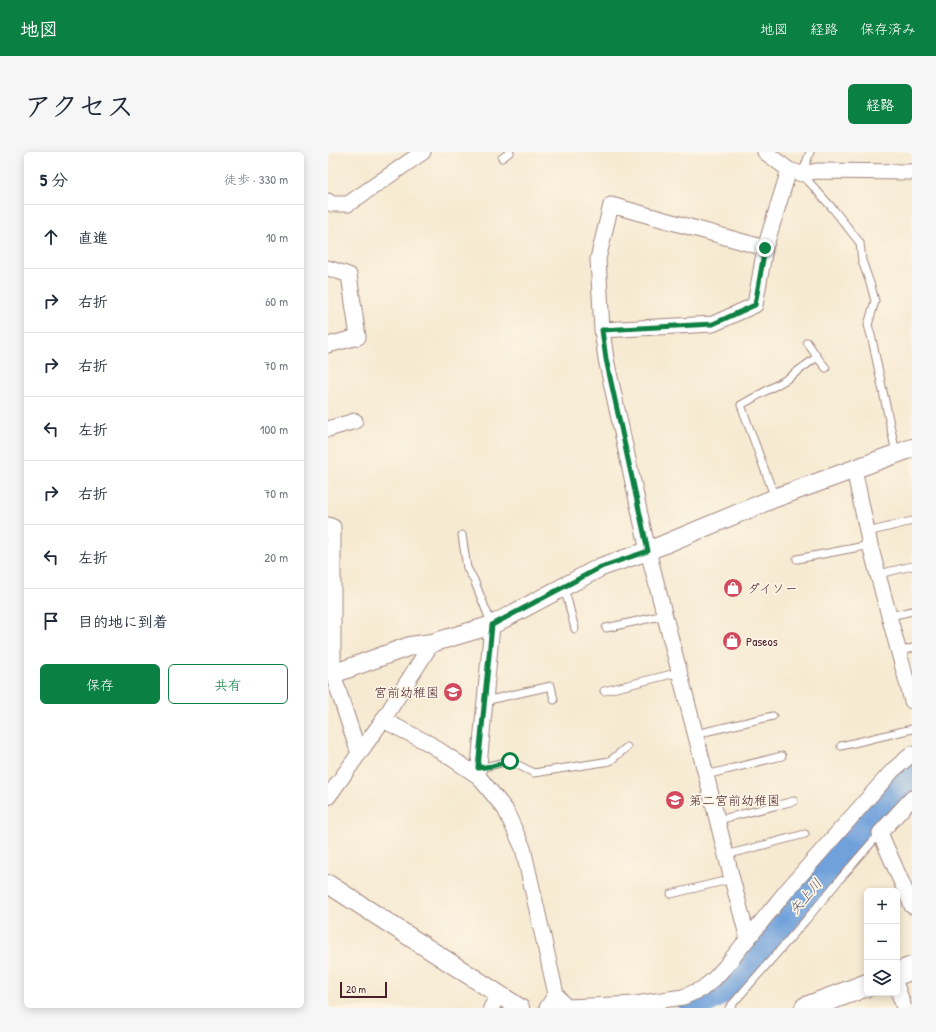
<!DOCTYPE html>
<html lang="ja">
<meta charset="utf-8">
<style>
body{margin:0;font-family:"Patrick Hand","Klee One",sans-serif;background:#f6f6f7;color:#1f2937}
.controls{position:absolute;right:12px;bottom:12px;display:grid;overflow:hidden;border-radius:6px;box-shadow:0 2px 10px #0003}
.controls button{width:36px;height:36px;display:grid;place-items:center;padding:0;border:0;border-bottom:1px solid #e0e1e3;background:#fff;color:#1f2937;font:20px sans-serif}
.scale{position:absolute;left:12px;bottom:10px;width:47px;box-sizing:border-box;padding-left:4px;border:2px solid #4a1f2b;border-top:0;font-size:11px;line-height:14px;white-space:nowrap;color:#4a1f2b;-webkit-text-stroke:3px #fcf5e5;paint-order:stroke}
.stop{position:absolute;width:12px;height:12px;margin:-9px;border:3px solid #0b8043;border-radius:50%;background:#fff}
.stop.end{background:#0b8043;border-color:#fff;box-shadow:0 1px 4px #0008}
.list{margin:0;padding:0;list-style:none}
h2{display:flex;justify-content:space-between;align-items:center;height:52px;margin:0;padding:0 16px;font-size:17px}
h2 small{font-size:13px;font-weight:400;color:#747a83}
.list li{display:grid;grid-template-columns:26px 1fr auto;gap:12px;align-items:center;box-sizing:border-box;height:64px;padding:0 16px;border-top:1px solid #e0e1e3}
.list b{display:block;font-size:15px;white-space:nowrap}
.list em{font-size:13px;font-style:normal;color:#747a83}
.actions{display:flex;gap:8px;padding:12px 16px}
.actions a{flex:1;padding:9px 0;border:1px solid #0b8043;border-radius:6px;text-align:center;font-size:14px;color:#0b8043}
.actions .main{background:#0b8043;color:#fff}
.icon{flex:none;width:22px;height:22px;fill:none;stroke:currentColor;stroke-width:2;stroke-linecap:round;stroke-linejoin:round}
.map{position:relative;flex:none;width:584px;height:856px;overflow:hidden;border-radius:6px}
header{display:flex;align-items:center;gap:24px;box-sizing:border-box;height:56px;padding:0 20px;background:#0b8043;color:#fff}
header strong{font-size:19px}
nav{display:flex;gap:22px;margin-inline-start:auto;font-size:14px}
.intro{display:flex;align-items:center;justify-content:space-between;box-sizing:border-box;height:96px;padding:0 24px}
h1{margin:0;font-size:28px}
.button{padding:10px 18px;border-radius:6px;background:#0b8043;color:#fff;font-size:14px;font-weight:700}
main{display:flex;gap:24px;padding:0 24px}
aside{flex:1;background:#fff;border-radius:6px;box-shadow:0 2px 10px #0003}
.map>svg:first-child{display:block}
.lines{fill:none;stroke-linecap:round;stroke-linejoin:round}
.river{stroke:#71a1db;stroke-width:28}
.service-casing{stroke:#a0847e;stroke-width:9}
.minor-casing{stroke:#a0847e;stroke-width:17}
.tertiary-casing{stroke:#a0847e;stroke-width:20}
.primary-casing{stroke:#a0847e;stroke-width:24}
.service{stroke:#fff;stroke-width:7}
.minor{stroke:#fff;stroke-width:15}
.tertiary{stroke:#fff;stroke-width:18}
.primary{stroke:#fff;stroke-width:22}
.route{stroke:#0b8043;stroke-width:5}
.labels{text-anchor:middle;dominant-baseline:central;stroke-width:3.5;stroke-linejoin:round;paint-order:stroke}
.poi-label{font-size:13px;fill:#4a1f2b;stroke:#fcf5e5;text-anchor:start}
.water-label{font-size:14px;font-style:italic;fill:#5a5371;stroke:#fcf5e5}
</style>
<header>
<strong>地図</strong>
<nav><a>地図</a><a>経路</a><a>保存済み</a></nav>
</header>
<div class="intro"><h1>アクセス</h1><a class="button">経路</a></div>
<main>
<aside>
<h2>5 分<small>徒歩 · 330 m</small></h2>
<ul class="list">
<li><svg class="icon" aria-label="ahead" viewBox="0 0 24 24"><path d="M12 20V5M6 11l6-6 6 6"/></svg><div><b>直進</b></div><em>10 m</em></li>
<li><svg class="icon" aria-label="right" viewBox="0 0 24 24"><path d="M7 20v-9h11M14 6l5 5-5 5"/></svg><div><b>右折</b></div><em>60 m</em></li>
<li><svg class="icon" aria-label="right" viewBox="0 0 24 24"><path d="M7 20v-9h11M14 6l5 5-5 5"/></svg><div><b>右折</b></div><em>70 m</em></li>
<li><svg class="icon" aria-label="left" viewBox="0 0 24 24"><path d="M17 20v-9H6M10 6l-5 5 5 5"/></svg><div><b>左折</b></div><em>100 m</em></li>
<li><svg class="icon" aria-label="right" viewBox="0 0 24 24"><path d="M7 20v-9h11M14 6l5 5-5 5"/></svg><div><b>右折</b></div><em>70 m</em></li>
<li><svg class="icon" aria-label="left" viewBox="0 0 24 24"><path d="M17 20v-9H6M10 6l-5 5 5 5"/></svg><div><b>左折</b></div><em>20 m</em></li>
<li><svg class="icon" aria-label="arrive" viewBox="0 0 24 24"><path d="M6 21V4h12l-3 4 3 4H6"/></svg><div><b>目的地に到着</b></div></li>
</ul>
<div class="actions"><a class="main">保存</a><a>共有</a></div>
</aside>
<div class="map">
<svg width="584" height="856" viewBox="0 0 584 856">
<rect width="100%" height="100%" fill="#fcf5e5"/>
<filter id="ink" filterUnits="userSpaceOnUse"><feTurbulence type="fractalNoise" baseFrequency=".025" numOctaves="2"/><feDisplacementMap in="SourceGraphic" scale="8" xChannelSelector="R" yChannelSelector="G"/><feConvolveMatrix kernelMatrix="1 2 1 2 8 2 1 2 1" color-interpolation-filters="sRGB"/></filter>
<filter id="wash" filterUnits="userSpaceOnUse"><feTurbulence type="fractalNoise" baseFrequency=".012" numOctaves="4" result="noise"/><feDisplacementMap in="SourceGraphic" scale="16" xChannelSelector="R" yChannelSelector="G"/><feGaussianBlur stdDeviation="0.9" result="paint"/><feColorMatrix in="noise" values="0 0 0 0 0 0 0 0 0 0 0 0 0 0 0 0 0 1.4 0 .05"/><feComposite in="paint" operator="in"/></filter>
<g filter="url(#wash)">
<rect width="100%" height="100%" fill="#f6ead2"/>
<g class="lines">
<path class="river" d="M364 856 395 838 411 822 526 686 584 625"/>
</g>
</g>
<g filter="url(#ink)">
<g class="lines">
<defs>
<path id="service" d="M482 0 474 22 506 58 532 91 534 109 543 134 547 149 540 173 544 187 568 301
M174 6 182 0
M479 190 489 205 498 216
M447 346 413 253 459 227 489 205
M540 380 584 369
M134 383 139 416 146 428 164 473
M469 407 542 393
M551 422 584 414
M234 435 239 446 247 477
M562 464 584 459
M278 476 337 463
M571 500 584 496
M276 539 352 520
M157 549 223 534 226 548
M368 582 445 564
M513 594 584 577
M151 616 182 609 206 621 282 609 299 595
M378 623 454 604
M390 668 466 649
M398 703 477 682
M343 742 404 727
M401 856 478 768 512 727 552 681"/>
<path id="minor" d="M437 0 461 18 474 22 489 19 584 20
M0 49 4 52H20L95 0
M0 116 21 123 30 185 0 193
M274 178 385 172 427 153 437 96 461 18
M0 277 27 269
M526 317 542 393 584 549
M0 373 5 375V522L31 602
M55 568 102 592 150 624 177 657 195 696 228 842 219 856
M150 624 164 473
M0 645 55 568 104 491
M584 646 552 681 584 754
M420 787 404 727 378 623 320 399 278 207 274 178 270 107 283 53 437 96
M569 835 576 856
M228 842 238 855 308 852 355 845 374 837 386 827 397 815 460 737 565 618 584 602
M163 856 171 842"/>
<path id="tertiary" d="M5 522 82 494 104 491 164 473 273 415 320 399 447 346 576 299 584 296
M0 732 192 856"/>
<path id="primary" d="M569 822 584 816
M478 856 539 833"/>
</defs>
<use href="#service" class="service-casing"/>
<use href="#minor" class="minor-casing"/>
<use href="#tertiary" class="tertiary-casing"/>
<use href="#primary" class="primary-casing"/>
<use href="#service" class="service"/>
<use href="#minor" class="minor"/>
<use href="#tertiary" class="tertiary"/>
<use href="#primary" class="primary"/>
</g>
</g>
<g class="lines" filter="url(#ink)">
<path class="route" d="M182 609 164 614 150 616 164 473 273 415 320 399 278 207 274 178 385 172 427 153 437 96"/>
</g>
<defs>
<symbol id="shop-disc" viewBox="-11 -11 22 22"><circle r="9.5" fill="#d1495b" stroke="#fcf5e5"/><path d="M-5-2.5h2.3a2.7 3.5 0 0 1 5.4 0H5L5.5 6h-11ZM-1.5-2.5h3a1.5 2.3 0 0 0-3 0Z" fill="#fff"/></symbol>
<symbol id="school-disc" viewBox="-11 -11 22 22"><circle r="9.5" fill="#d1495b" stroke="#fcf5e5"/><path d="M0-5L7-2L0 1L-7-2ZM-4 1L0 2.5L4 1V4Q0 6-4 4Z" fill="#fff"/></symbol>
</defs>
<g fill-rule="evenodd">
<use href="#shop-disc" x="394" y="425" width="22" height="22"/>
<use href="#shop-disc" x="393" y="478" width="22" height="22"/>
<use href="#school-disc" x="114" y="529" width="22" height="22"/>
<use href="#school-disc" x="336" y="637" width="22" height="22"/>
</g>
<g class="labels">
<g class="poi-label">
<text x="419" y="436">ダイソー</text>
<text x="418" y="489">Paseos</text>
<text x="111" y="540" text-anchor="end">宮前幼稚園</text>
<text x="361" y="648">第二宮前幼稚園</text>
</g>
<g class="water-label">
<text transform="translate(477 744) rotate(-50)">矢上川</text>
</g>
</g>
</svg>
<div class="controls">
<button>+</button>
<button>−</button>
<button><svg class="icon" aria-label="layers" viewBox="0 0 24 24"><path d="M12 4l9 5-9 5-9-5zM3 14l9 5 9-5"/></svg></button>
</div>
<div class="scale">20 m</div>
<div class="stop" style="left:182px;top:609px"></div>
<div class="stop end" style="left:437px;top:96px"></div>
</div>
</main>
